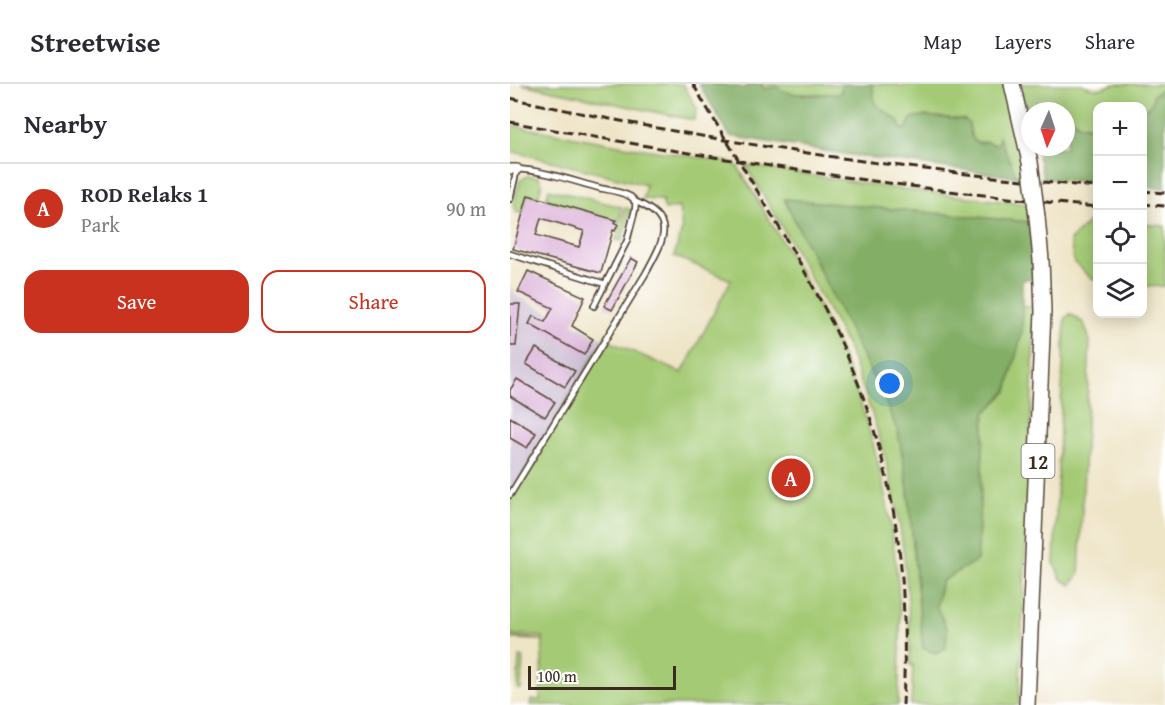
<!DOCTYPE html>
<meta charset="utf-8">
<style>
body{margin:0;font-family:"Gentium Book Plus",serif;background:#f2f2f3;color:#2b2b33}
.controls{position:absolute;right:18px;top:18px;display:grid;overflow:hidden;border-radius:12px;box-shadow:0 3px 15px #0003}
.controls button{width:54px;height:54px;display:grid;place-items:center;padding:0;border:0;border-bottom:2px solid #e1e1e2;background:#fff;color:#2b2b33;font:30px sans-serif}
.compass{position:absolute;left:511px;top:18px;width:54px;height:54px;border-radius:50%;background:#fff;box-shadow:0 3px 15px #0003;rotate:183deg}
.scale{position:absolute;left:18px;bottom:15px;width:148px;box-sizing:border-box;padding-left:6px;border:3px solid #3b2a1e;border-top:0;font-size:16px;line-height:21px;white-space:nowrap;color:#3b2a1e;-webkit-text-stroke:4px #fff;paint-order:stroke}
.you{position:absolute;left:380px;top:300px;width:21px;height:21px;margin:-15px;border:4px solid #fff;border-radius:50%;background:#1a73e8;box-shadow:0 0 0 9px #1a73e833}
.badge{display:grid;place-items:center;width:39px;height:39px;border-radius:50%;background:#c8321e;color:#fff;font-size:20px;font-weight:700}
.pin{position:absolute;translate:-50% -50%;border:3px solid #fff;box-shadow:0 2px 6px #0006}
.list{margin:0;padding:0;list-style:none}
h2{display:flex;justify-content:space-between;align-items:center;height:78px;margin:0;padding:0 24px;font-size:26px}
h2 small{font-size:20px;font-weight:400;color:#7c7c81}
.list li{display:grid;grid-template-columns:39px 1fr auto;gap:18px;align-items:center;box-sizing:border-box;height:90px;padding:0 24px;border-top:2px solid #e1e1e2}
.list b{display:block;font-size:22px;white-space:nowrap}
.list p{margin:0;font-size:20px;white-space:nowrap;color:#7c7c81}
.list em{font-size:20px;font-style:normal;color:#7c7c81}
.actions{display:flex;gap:12px;padding:18px 24px}
.actions a{flex:1;padding:14px 0;border:2px solid #c8321e;border-radius:18px;text-align:center;font-size:21px;color:#c8321e}
.actions .main{background:#c8321e;color:#fff}
.icon{flex:none;width:33px;height:33px;fill:none;stroke:currentColor;stroke-width:2;stroke-linecap:round;stroke-linejoin:round}
.map{position:relative;flex:none;width:655px;height:621px;overflow:hidden}
header{display:flex;align-items:center;gap:36px;box-sizing:border-box;height:84px;padding:0 30px;background:#fff;border-bottom:2px solid #e1e1e2}
header strong{font-size:28px}
nav{display:flex;gap:33px;margin-inline-start:auto;font-size:21px}
main{display:flex}
aside{flex:1;background:#fff}
.map>svg:first-child{display:block}
.industrial{fill:#ccbed3}
.green{fill:#a4ca74;stroke:#707a49;stroke-width:1.5}
.forest{fill:#83ae66;stroke:#5f6c42;stroke-width:1.5}
.building{fill:#dbb0d8;fill-rule:evenodd}
.lines{fill:none;stroke-linecap:round;stroke-linejoin:round}
.service-casing{stroke:#564637;stroke-width:8}
.minor-casing{stroke:#564637;stroke-width:12}
.primary-casing{stroke:#564637;stroke-width:18}
.service{stroke:#fff;stroke-width:4.5}
.minor{stroke:#fff;stroke-width:9}
.primary{stroke:#fff;stroke-width:15}
.rail{stroke:#3b2a1e;stroke-width:3;stroke-dasharray:9 4.5;stroke-linecap:butt}
.primary-bridge-casing{stroke:#564637;stroke-width:18;stroke-linecap:butt}
.primary-bridge{stroke:#fff;stroke-width:15}
.labels{text-anchor:middle;dominant-baseline:central;stroke-width:4.5;stroke-linejoin:round;paint-order:stroke}
.shield{fill:#fff;stroke:#766a62;stroke-width:1.5}
.shield-label{font-size:20px;font-weight:bold;fill:#3b2a1e}
</style>
<header>
<strong>Streetwise</strong>
<nav><a>Map</a><a>Layers</a><a>Share</a></nav>
</header>
<main>
<aside>
<h2>Nearby<small></small></h2>
<ul class="list">
<li><span class="badge">A</span><div><b>ROD Relaks 1</b><p>Park</p></div><em>90 m</em></li>
</ul>
<div class="actions"><a class="main">Save</a><a>Share</a></div>
</aside>
<div class="map">
<svg width="655" height="621" viewBox="0 0 655 621">
<rect width="100%" height="100%" fill="#fff"/>
<filter id="ink" filterUnits="userSpaceOnUse"><feTurbulence type="fractalNoise" baseFrequency=".0167" numOctaves="2"/><feDisplacementMap in="SourceGraphic" scale="12" xChannelSelector="R" yChannelSelector="G"/><feConvolveMatrix kernelMatrix="1 2 1 2 8 2 1 2 1" color-interpolation-filters="sRGB"/></filter>
<filter id="wash" filterUnits="userSpaceOnUse"><feTurbulence type="fractalNoise" baseFrequency=".008" numOctaves="4" result="noise"/><feDisplacementMap in="SourceGraphic" scale="24" xChannelSelector="R" yChannelSelector="G"/><feGaussianBlur stdDeviation="1.35" result="paint"/><feColorMatrix in="noise" values="0 0 0 0 0 0 0 0 0 0 0 0 0 0 0 0 0 1.4 0 .05"/><feComposite in="paint" operator="in"/></filter>
<g filter="url(#wash)">
<rect width="100%" height="100%" fill="#eee4c6"/>
<path class="industrial" d="M0 201 6 212 94 255 0 411Z"/>
<path class="green" d="M11 0H173L187 25 184 36Z
M251 0H334L332 2 331 7 328 10H283L272 8 269 5H253Z
M362 0H385L393 3 396 0H496L511 67 509 69 513 93H507L489 54V62C470 53 463 68 459 40L455 36C438 35 419 30 402 34L396 45 392 46 388 37 365 20Z
M510 0H572C589 8 590 4 605 0 617 0 642 0 655 0V6H651L644 11 642 19 639 24H633L632 22H588L587 44C567 37 572 48 557 26L548 24 543 27H520V39Z
M0 41 114 62 224 79 228 83C264 145 305 207 333 274 368 355 385 443 390 530 391 560 389 591 388 621H20L21 616H30L33 556 0 555V552L33 556V553L0 550V411L94 255 172 289 221 196 164 172 172 146 169 123 155 126 152 116 133 115 136 101 5 68 0 70Z
M235 81 383 104 516 120 519 138 275 115 377 321 388 348 397 396 413 564 437 545 426 522 432 497 467 475 475 328 497 307 512 248 511 222H524L523 283 509 621H401L403 581H400C400 480 387 393 351 299 346 286 342 272 336 260 329 245 320 230 312 216 288 170 262 125 235 81Z
M17 92 29 93 32 99 28 114 18 111 13 130 6 128 3 121 10 97Z
M39 105 112 123 108 140 105 139V136L36 116Z
M115 124 120 125V128L112 157 106 156Z
M581 136H587V196L580 193 564 178 560 156Z
M632 140 655 142V202H633Z
M560 230 574 239 580 257 569 490 561 501 551 495 544 479 555 235Z
M9 573 13 574 11 605H7Z"/>
<path class="forest" d="M189 0H209L235 4 237 0H251L253 5 267 3C280 14 311 10 328 10L331 8 332 2 334 0H362L365 20 388 37 392 46 396 45 402 34 413 32 455 36 459 40C460 48 460 56 469 59L476 58 488 61 489 53 507 93 341 71 220 52Z
M651 6H655V104L633 103V24H639L642 19 643 11Z
M548 24C562 25 558 34 567 40 573 44 581 42 587 44V99L533 94 528 71 532 63H556V27H543Z
M274 115 519 138 524 194 512 196V248L497 307 475 329 467 476 432 497 426 522 437 545 436 564 425 569 413 564 397 396 388 348 377 321Z"/>
<g id="blocks">
<path class="building" d="M18 111 106 136 105 139 108 140 105 147 103 146 91 189 3 165ZM31 134 74 147 69 163 26 151Z
M121 174 128 178 102 226 94 222Z
M18 187 75 213 62 242 83 255 74 271 19 240 23 232 35 238 43 224 8 208Z
M0 220H10L6 262H0Z
M26 264 65 287 55 303 16 280Z
M7 295 45 318 35 333 0 312V306Z
M0 333 26 349 17 364 0 354Z"/>
</g>
</g>
<g filter="url(#ink)">
<use href="#blocks" fill-opacity="0" stroke="#564637" stroke-width="1.5"/>
<g class="lines">
<defs>
<path id="service" d="M0 115 7 85C35 87 63 97 89 104 99 106 113 108 121 113 126 117 126 120 125 126L117 157 84 222
M0 170 95 200
M0 411 136 189C154 155 168 135 124 117"/>
<path id="minor" d="M0 85H7"/>
<path id="primary" d="M502 0 520 78
M517 621 533 227 531 176 527 133"/>
</defs>
<use href="#service" class="service-casing"/>
<use href="#minor" class="minor-casing"/>
<use href="#primary" class="primary-casing"/>
<use href="#service" class="service"/>
<use href="#minor" class="minor"/>
<use href="#primary" class="primary"/>
<path class="rail" d="M183 0C224 71 269 139 308 212 355 298 384 395 392 494 395 536 395 578 393 621
M0 14C193 57 390 86 588 103
M0 38C195 73 390 105 588 123
M632 107 655 109
M632 120 655 122"/>
<defs>
<path id="primary-bridge" d="M520 78 527 133"/>
</defs>
<use href="#primary-bridge" class="primary-bridge-casing"/>
<use href="#primary-bridge" class="primary-bridge"/>
</g>
</g>
<g class="labels">
<rect class="shield" x="511.5" y="360" width="33" height="34" rx="4.5"/>
<g class="shield-label">
<text x="528" y="377">12</text>
</g>
</g>
</svg>
<div class="controls">
<button>+</button>
<button>−</button>
<button><svg class="icon" aria-label="locate" viewBox="0 0 24 24"><circle cx="12" cy="12" r="6"/><path d="M12 2v4M12 18v4M2 12h4M18 12h4"/></svg></button>
<button><svg class="icon" aria-label="layers" viewBox="0 0 24 24"><path d="M12 4l9 5-9 5-9-5zM3 14l9 5 9-5"/></svg></button>
</div>
<svg class="compass" viewBox="-18 -18 36 36"><path d="M0-13l5 13h-10z" fill="#e53935"/><path d="M0 13l5-13h-10z" fill="#7c7c81"/></svg>
<div class="scale">100 m</div>
<div class="you"></div>
<div class="pin badge" style="left:281px;top:394px">A</div>
</div>
</main>
